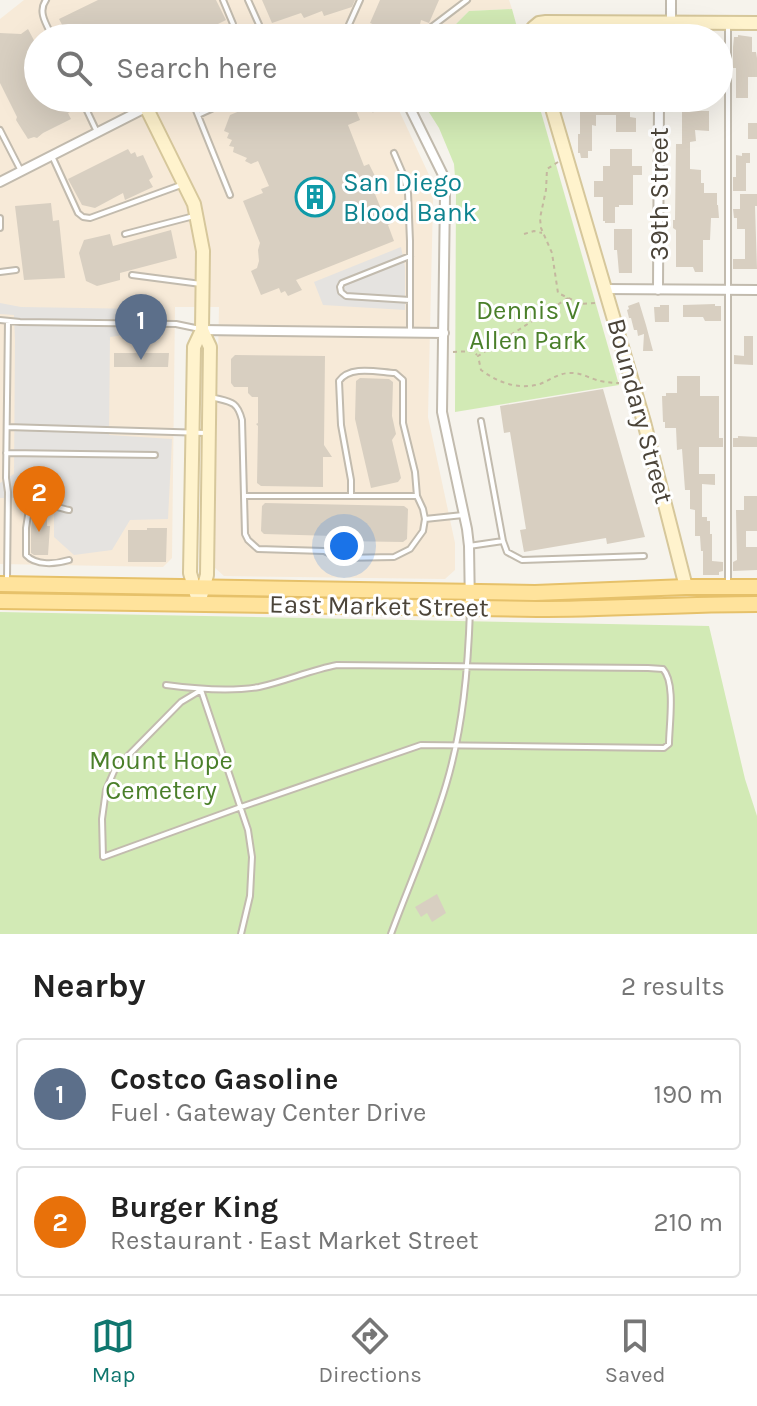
<!DOCTYPE html>
<meta charset="utf-8">
<style>
body{margin:0;font-family:Karla,sans-serif;background:#f6f6f6;color:#222}
.you{position:absolute;left:344px;top:546px;width:28px;height:28px;margin:-20px;border:6px solid #fff;border-radius:50%;background:#1a73e8;box-shadow:0 0 0 12px #1a73e833}
.badge{display:grid;place-items:center;width:52px;height:52px;border-radius:50%;background:#0f766e;color:#fff;font-size:26px;font-weight:700}
.pin{position:absolute;translate:-50% -66px;filter:drop-shadow(0 2px 4px #0008)}
.pin::after{content:'';position:absolute;top:42px;width:28px;height:24px;background:inherit;clip-path:polygon(0 0,100% 0,50% 100%)}
.list{margin:0;padding:0;list-style:none}
h2{display:flex;justify-content:space-between;align-items:center;height:104px;margin:0;padding:0 32px;font-size:34px}
h2 small{font-size:26px;font-weight:400;color:#767676}
.list li{display:grid;grid-template-columns:52px 1fr auto;gap:24px;align-items:center;box-sizing:border-box;height:112px;margin:0 16px 16px;padding:0 16px;border:2px solid #e0e0e0;border-radius:8px}
.list b{display:block;font-size:30px;white-space:nowrap}
.list p{margin:0;font-size:26px;white-space:nowrap;color:#767676}
.list em{font-size:26px;font-style:normal;color:#767676}
.icon{flex:none;width:44px;height:44px;fill:none;stroke:currentColor;stroke-width:2;stroke-linecap:round;stroke-linejoin:round}
.map{position:relative;flex:none;width:757px;height:934px;overflow:hidden}
.search{position:absolute;background:#fff;box-shadow:0 8px 32px #0002;left:24px;right:24px;top:24px;height:88px;display:flex;align-items:center;gap:20px;box-sizing:border-box;padding:0 28px;border-radius:44px;color:#767676;font-size:30px}
.sheet{height:360px;background:#fff}
nav{display:flex;justify-content:space-around;align-items:center;box-sizing:border-box;height:112px;border-top:2px solid #e0e0e0;background:#fff;font-size:22px;color:#767676}
nav a{display:grid;justify-items:center;gap:4px}
nav .on{color:#0f766e}
.map>svg:first-child{display:block}
.commercial{fill:#f7ead8}
.green{fill:#d2eab5}
.parking{fill:#e5e3e0}
.building{fill:#d8cfc1}
.lines{fill:none;stroke-linecap:round;stroke-linejoin:round}
.lane-casing{stroke:#c2bbae;stroke-width:8}
.street-casing{stroke:#c2bbae;stroke-width:12}
.secondary-casing{stroke:#d6c79b;stroke-width:16}
.primary-casing{stroke:#e6c16a;stroke-width:18}
.path{stroke:#c4b79f;stroke-width:2;stroke-dasharray:4 4;stroke-linecap:butt}
.lane{stroke:#fff;stroke-width:4}
.street{stroke:#fff;stroke-width:8}
.secondary{stroke:#fff3cd;stroke-width:12}
.primary{stroke:#ffe39c;stroke-width:14}
.labels{text-anchor:middle;dominant-baseline:central;stroke-width:6;stroke-linejoin:round;paint-order:stroke}
.culture-label{font-size:26px;fill:#0d838f;stroke:#fff;text-anchor:start}
.street-label{font-size:26px;fill:#4b4439;stroke:#fff}
.park-label{font-size:26px;fill:#4a7f2a;stroke:#fff}
</style>
<div class="map">
<svg width="757" height="934" viewBox="0 0 757 934">
<rect width="100%" height="100%" fill="#f6f3ec"/>
<path class="commercial" d="M24 0H509L512 9 469 11 442 38H38V98H390L396 104 430 177 433 200 428 417 455 543V570L445 579 224 576 214 567 219 307H175L172 558 163 567 0 564V19Z"/>
<path class="green" d="M512 9 520 38H442L469 11Z
M420 98H537L619 385 455 412 456 190 454 164 439 128Z
M0 612 709 626 745 779 757 816V934H0Z"/>
<path class="parking" d="M401 247 405 267V310L323 305 314 282Z
M0 303 21 307 145 309V316L124 335 110 337 109 435 172 439 168 519 130 520 112 550 74 555 54 537V498H0V483L14 474 15 341 14 315 0 314Z"/>
<path class="building" d="M98 0H216L226 20 206 30 211 38H69L59 19Z
M262 0H355L352 7 324 16 322 11 304 18 301 13 272 23Z
M380 0H439L429 23 421 20 419 29 405 24 400 35 370 23Z
M28 29 38 48V98H63L70 112 68 113 71 119 43 133 37 138 34 137 28 139 16 120 17 117 0 83V33L21 34Z
M738 35 752 37V52H756L757 58V77H748V98H736V68H733V47L734 37H738Z
M271 98H351L360 120 348 125 364 166 369 164 375 176 369 179 383 214 387 212 392 223 388 225 394 241 296 280 302 290 288 296 285 291 281 293 279 288 261 295 251 271 257 268 259 261 258 250 260 243 243 201 263 193 261 189 269 186 258 161 251 164 245 161 247 158 233 152 234 147 229 146 232 140 227 138 229 133 224 131 230 115Z
M574 98H588V106H603V98H630V117L636 118V132H616V115H596V126L592 125V151H588V158H581L580 153H578V134H580V108H574Z
M698 100V111H709V131L695 130 696 141 690 142V169L701 170V183H704V193H717V205H718L719 218H711L710 240H703V272H695L693 267H676V230L673 228V220H675L676 144H682V109H679V101Z
M748 123H757V139H748Z
M128 149 131 154 135 152 137 157 143 155 153 177 149 180 153 187 125 200 123 193 95 208 82 205 68 179Z
M610 149H632V166H642V175H633V205H619V207H615V223H605V221H603V197H594V181H603V166H610Z
M742 153H750V163H746V191H733V177H736V155L742 156Z
M740 194H757V206H755L757 269H733V259H745V229H737V218H734L733 209H740Z
M51 203 53 221 59 220 65 278 24 280 15 206Z
M614 229H632V273H619L617 250H614Z
M171 230 177 258 120 273V280L97 286 86 281 79 253 84 240 110 234 113 246Z
M639 302 646 325 653 351H643L644 334 638 336 637 330H634L631 318H629L627 310 629 309 628 306Z
M715 304V306H721V321H705L703 317H683V305Z
M660 305H669V322H655L654 307H660Z
M744 336H753V365L734 364V355L744 356Z
M114 353H169L168 367H114Z
M235 355 325 356 324 445 332 457H323V487L261 486 257 483 258 426 256 424 258 423V397H252L248 393V387H234L231 383V359Z
M677 376H700V396H719V438H723V447H699V474H715V485L702 484V517H707V521H710V534H712V561L723 562V571L719 572V575H703V551H701L700 536H695V510L690 509V490H685L682 449 677 450 676 428H665V422H663L662 396H666V393H677Z
M360 378 389 379 393 382 392 416 396 434 392 440 401 478 398 482 371 488 355 419 356 381Z
M603 389 645 537 607 544 606 538 524 552 520 530 526 529 510 432 504 433 500 406Z
M738 436 757 437V447H733V438H738Z
M744 496H757V531H746V547H757V570L733 571V562L737 560 736 510H744Z
M265 503 404 506 408 509 407 539 403 542 339 541 334 536 264 534 261 531 262 506Z
M33 513H47V526H50L48 555H34L31 553V528Z
M147 528H167L166 562H128V530H147Z
M437 894 446 913 432 922 427 913 421 917 415 907Z"/>
<g class="lines">
<defs>
<path id="lane" d="M46 0C37 12 47 25 53 38
M223 0 233 24 230 38
M248 0 265 38
M343 38 360 0
M417 38 467 0
M81 98 97 132
M191 98 230 195
M364 98 373 108
M85 105 100 98
M198 115 235 98
M0 130 20 169
M394 153 403 174 408 193 410 241V331
M52 156 78 213 83 217 90 218 181 185
M0 218V228
M125 234 194 216
M410 256 342 283 340 287 341 292 346 296 410 300
M0 272 16 270
M132 275 201 284
M0 320 20 322 176 324 200 329
M211 397C230 402 237 400 242 420L245 534 248 540 258 549 324 551 340 558 394 557 410 549 423 531 425 519
M7 427 206 433
M6 453 155 455
M244 496H417L423 509 425 519 463 515
M351 496V480L341 425 339 381C350 365 377 372 395 373L403 380V423L415 472 417 496
M69 510C56 507 40 501 29 509L26 528V555C36 566 56 564 69 560
M503 541 507 552 522 560 644 556
M469 546 503 541 481 421
M7 579 8 492 6 478 8 321
M728 585V26
M166 685C196 689 229 692 259 687 286 681 311 670 337 665L648 668 663 669C676 683 669 725 669 744L664 748 421 745 241 807 103 857 102 819 106 790 115 769 181 702 201 690 248 830 252 857 250 896 241 934
M391 934C409 885 431 836 446 785 463 728 468 669 470 610"/>
<path id="street" d="M659 23V38
M671 23V0
M405 98 443 175 445 195 442 412 467 529 469 546 470 608
M0 182 165 98
M605 289 757 290
M658 290 659 98
M202 330 444 333"/>
<path id="secondary" d="M532 38 533 28 539 23 546 22 757 23
M549 98 644 422 686 587
M146 107 194 204 203 251 202 330 194 347 190 573 199 604
M201 596 207 575 210 347 202 330"/>
<path id="primary" d="M0 584 535 593 686 587H757
M0 601 537 609C610 609 684 604 757 604"/>
</defs>
<use href="#lane" class="lane-casing"/>
<use href="#street" class="street-casing"/>
<use href="#secondary" class="secondary-casing"/>
<use href="#primary" class="primary-casing"/>
<path class="path" d="M558 162 547 169 546 190 540 218 541 228 552 253 558 293 581 304 596 303
M524 234 534 231 542 233
M568 298 478 356 481 370C499 383 518 390 540 384 550 380 559 373 570 373 580 372 591 379 600 381 607 382 613 383 619 383
M453 352 473 351 477 355"/>
<use href="#lane" class="lane"/>
<use href="#street" class="street"/>
<use href="#secondary" class="secondary"/>
<use href="#primary" class="primary"/>
</g>
<defs>
<symbol id="building-ring" viewBox="-11 -11 22 22"><circle r="9.5" fill="#fff" stroke="#0f9aa8" stroke-width="1.5"/><path d="M-4-6H4V6H1V3H-1V6H-4ZM-2.5-4.3h1.7v1.8h-1.7ZM.8-4.3h1.7v1.8H.8ZM-2.5-1h1.7V.8h-1.7ZM.8-1h1.7V.8H.8Z" fill="#0f9aa8"/></symbol>
</defs>
<g fill-rule="evenodd">
<use href="#building-ring" x="293" y="175" width="44" height="44"/>
</g>
<g class="labels">
<g class="culture-label">
<text x="343" y="182">San Diego<tspan x="343" dy="30">Blood Bank</tspan></text>
</g>
<g class="street-label">
<text transform="translate(659 194) rotate(-90)">39th Street</text>
<text transform="translate(640 411) rotate(75)">Boundary Street</text>
<text transform="translate(379 606) rotate(1)">East Market Street</text>
</g>
<g class="park-label">
<text x="528" y="310">Dennis V<tspan x="528" dy="30">Allen Park</tspan></text>
<text x="161" y="760">Mount Hope<tspan x="161" dy="30">Cemetery</tspan></text>
</g>
</g>
</svg>
<div class="you"></div>
<div class="pin badge" style="left:141px;top:360px;background:#5c6f8a">1</div>
<div class="pin badge" style="left:39px;top:532px;background:#e8710a">2</div>
<div class="search"><svg class="icon" aria-label="search" viewBox="0 0 24 24"><circle cx="10" cy="10" r="6"/><path d="M15 15l6 6"/></svg>Search here</div>
</div>
<section class="sheet">
<h2>Nearby<small>2 results</small></h2>
<ul class="list">
<li><span class="badge" style="background:#5c6f8a">1</span><div><b>Costco Gasoline</b><p>Fuel · Gateway Center Drive</p></div><em>190 m</em></li>
<li><span class="badge" style="background:#e8710a">2</span><div><b>Burger King</b><p>Restaurant · East Market Street</p></div><em>210 m</em></li>
</ul>
</section>
<nav>
<a class="on"><svg class="icon" aria-label="map" viewBox="0 0 24 24"><path d="M3 6l6-2 6 2 6-2v14l-6 2-6-2-6 2zM9 4v14M15 6v14"/></svg>Map</a>
<a><svg class="icon" aria-label="directions" viewBox="0 0 24 24"><path d="M12 3l9 9-9 9-9-9zM9 14v-3h6M13 9l2 2-2 2"/></svg>Directions</a>
<a><svg class="icon" aria-label="saved" viewBox="0 0 24 24"><path d="M7 4h10v16l-5-4-5 4z"/></svg>Saved</a>
</nav>
